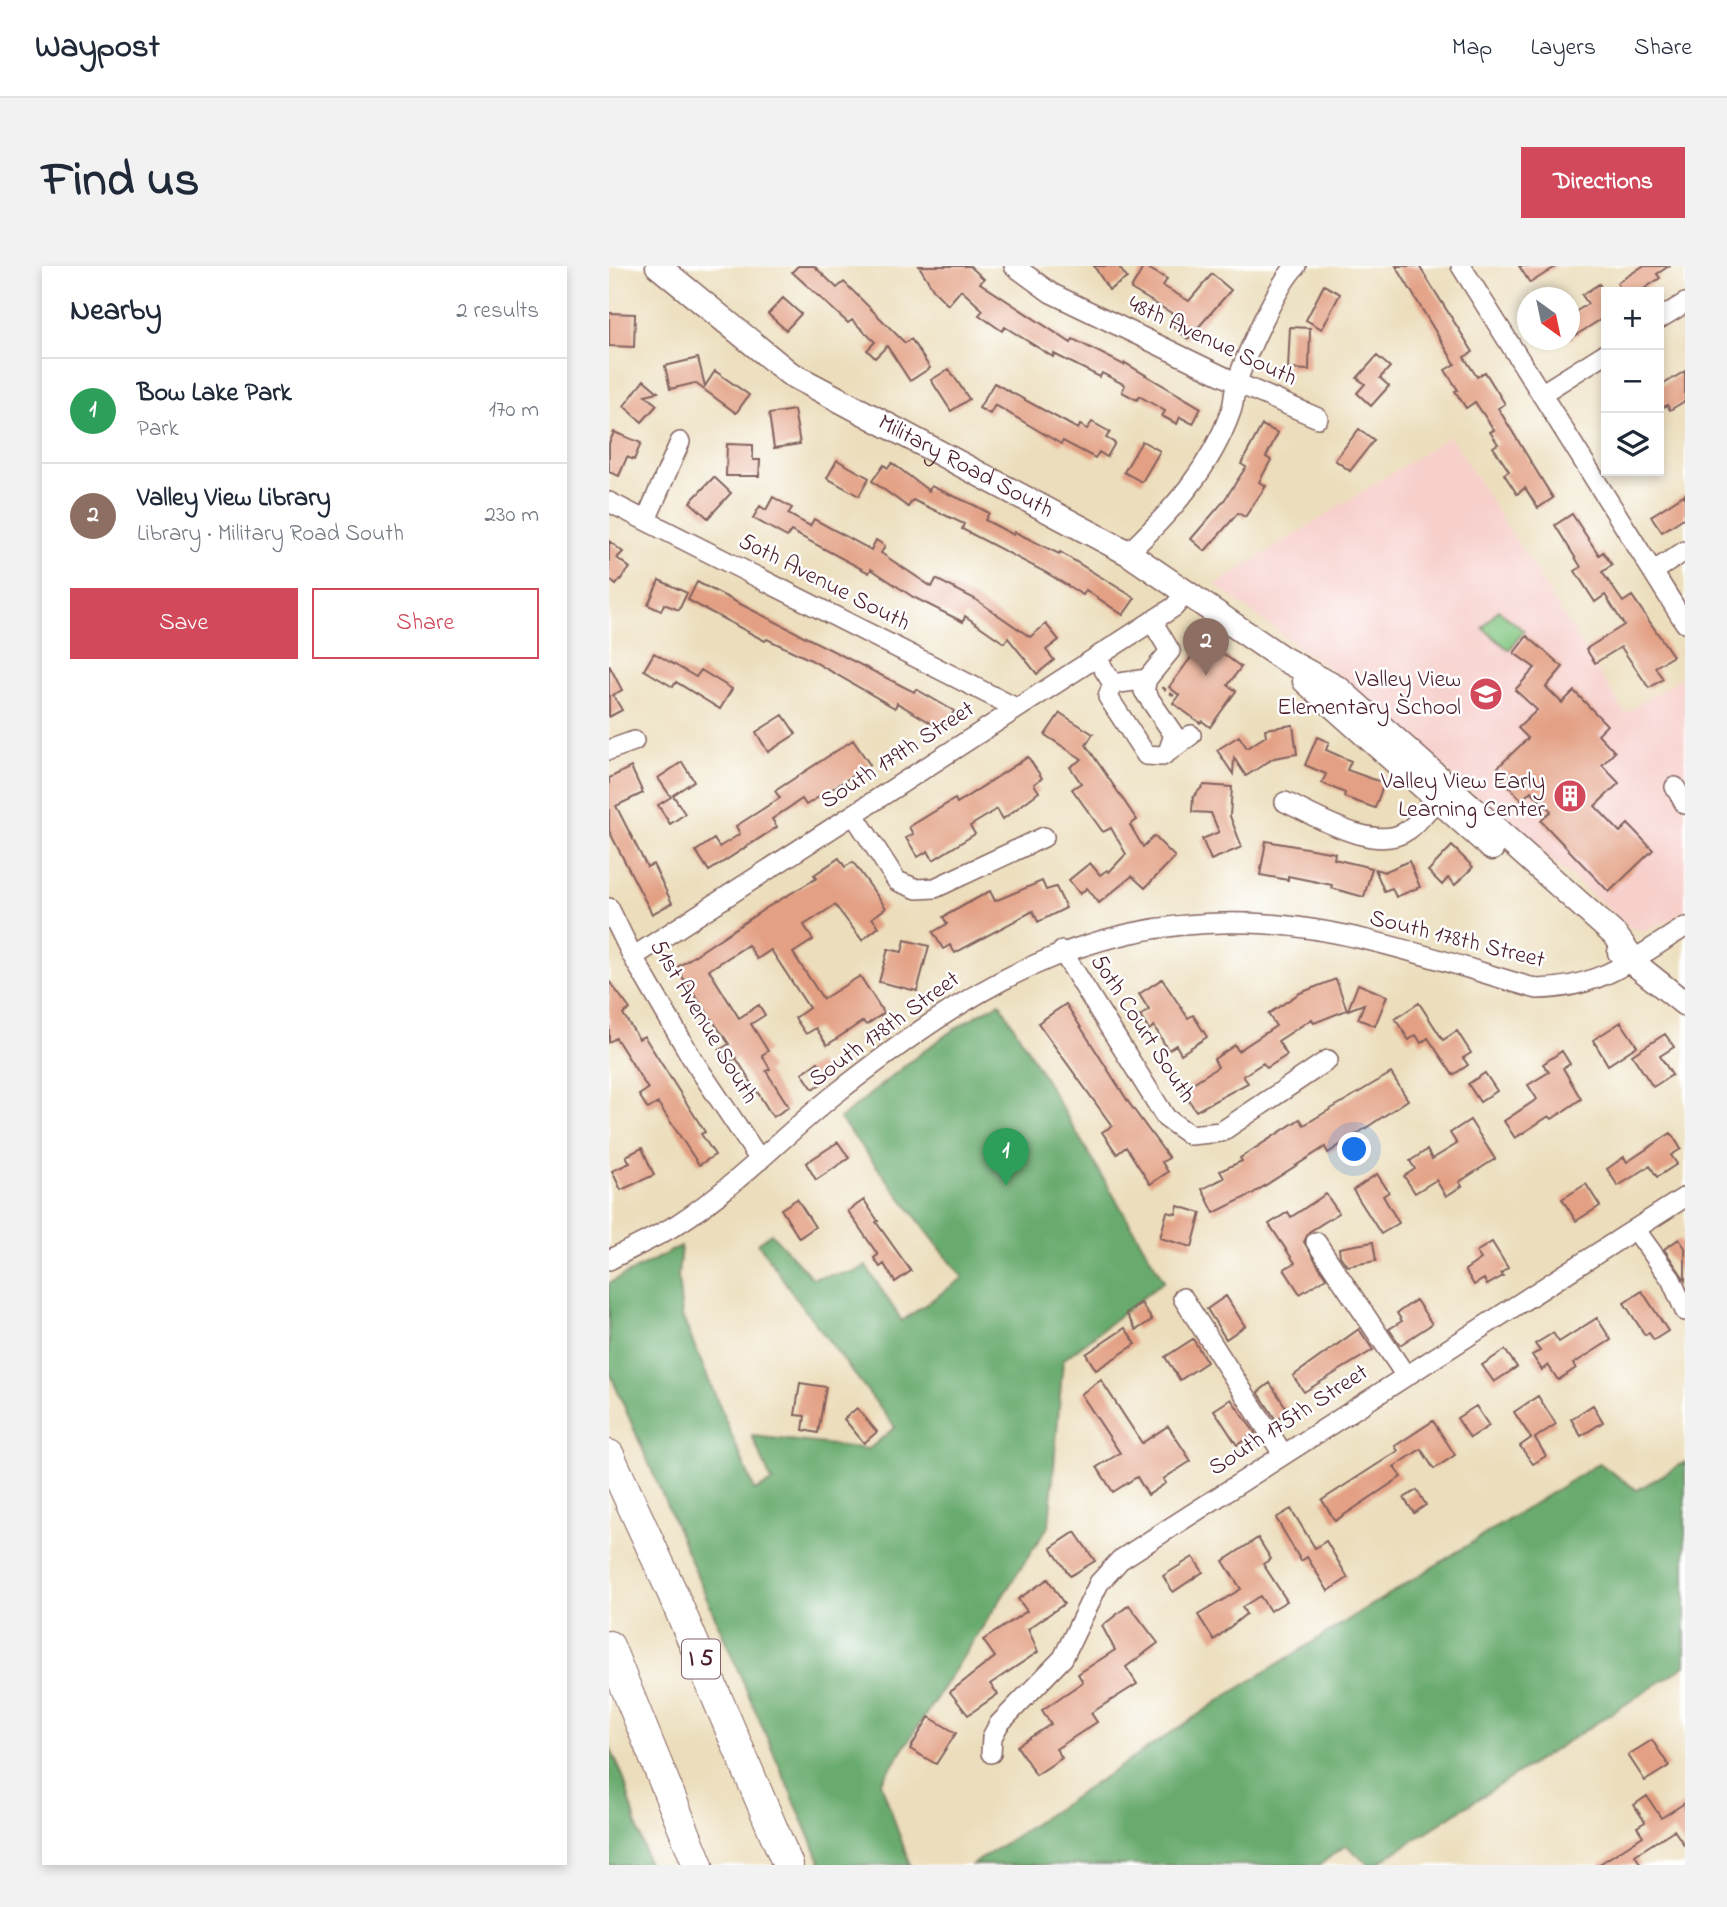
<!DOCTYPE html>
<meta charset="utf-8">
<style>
body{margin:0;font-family:"Indie Flower",sans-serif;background:#f2f2f3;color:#1f2937}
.controls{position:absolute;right:21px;top:21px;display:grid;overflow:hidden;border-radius:0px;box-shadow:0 4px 10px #0003}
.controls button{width:63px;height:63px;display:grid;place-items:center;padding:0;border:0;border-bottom:2px solid #e0e1e3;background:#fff;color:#1f2937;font:35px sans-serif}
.compass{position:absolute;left:908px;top:21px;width:63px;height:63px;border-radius:50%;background:#fff;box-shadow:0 4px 10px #0003;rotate:147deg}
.you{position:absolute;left:746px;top:884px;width:24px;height:24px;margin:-18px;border:5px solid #fff;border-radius:50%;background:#1a73e8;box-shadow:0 0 0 10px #1a73e833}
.badge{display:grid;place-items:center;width:46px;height:46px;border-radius:50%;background:#d1495b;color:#fff;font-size:23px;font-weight:700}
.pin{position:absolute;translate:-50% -58px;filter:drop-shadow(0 2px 4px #0008)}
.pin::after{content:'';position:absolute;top:37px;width:24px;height:21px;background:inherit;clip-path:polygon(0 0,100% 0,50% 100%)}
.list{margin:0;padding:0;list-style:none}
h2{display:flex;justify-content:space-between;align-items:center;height:91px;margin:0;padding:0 28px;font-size:30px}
h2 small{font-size:23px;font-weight:400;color:#747a83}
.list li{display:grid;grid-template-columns:46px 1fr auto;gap:21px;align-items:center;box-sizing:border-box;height:105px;padding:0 28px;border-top:2px solid #e0e1e3}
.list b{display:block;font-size:26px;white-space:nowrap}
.list p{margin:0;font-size:23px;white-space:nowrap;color:#747a83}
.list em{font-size:23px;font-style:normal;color:#747a83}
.actions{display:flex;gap:14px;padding:21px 28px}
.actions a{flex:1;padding:16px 0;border:2px solid #d1495b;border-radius:0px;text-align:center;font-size:24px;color:#d1495b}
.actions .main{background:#d1495b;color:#fff}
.icon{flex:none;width:38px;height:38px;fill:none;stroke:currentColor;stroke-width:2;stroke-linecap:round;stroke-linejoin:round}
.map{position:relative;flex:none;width:1076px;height:1599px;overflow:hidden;border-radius:0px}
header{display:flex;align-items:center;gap:42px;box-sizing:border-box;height:98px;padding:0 35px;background:#fff;border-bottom:2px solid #e0e1e3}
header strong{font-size:33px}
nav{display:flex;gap:38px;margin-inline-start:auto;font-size:24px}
.intro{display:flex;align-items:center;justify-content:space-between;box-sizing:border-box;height:168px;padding:0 42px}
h1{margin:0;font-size:49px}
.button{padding:18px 32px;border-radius:0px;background:#d1495b;color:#fff;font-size:24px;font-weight:700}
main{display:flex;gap:42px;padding:0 42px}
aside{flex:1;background:#fff;border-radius:0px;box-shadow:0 4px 10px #0003}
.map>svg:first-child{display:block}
.built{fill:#f7d0cc}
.green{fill:#82c680;stroke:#667256;stroke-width:2}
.forest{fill:#69ab6e;stroke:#5a654c;stroke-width:2}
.building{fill:#e3a084}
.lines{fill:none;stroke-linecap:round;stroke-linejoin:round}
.minor-casing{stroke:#83625e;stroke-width:22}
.major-casing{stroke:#83625e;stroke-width:27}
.highway-casing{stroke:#83625e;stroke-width:32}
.path{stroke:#83625e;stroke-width:2.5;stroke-dasharray:5 5;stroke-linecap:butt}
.minor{stroke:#fff;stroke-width:19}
.major{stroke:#fff;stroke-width:24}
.highway{stroke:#fff;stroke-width:30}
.labels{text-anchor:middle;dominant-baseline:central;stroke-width:5;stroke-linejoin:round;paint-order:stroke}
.shield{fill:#fff;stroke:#80626b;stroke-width:2}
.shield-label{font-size:23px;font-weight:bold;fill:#4a1f2b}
.street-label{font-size:24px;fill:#4a1f2b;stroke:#fff}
.poi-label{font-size:24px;fill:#4a1f2b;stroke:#fff;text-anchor:end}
</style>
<header>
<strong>Waypost</strong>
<nav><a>Map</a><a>Layers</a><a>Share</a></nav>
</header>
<div class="intro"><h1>Find us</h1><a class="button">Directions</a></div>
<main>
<aside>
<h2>Nearby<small>2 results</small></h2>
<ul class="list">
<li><span class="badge" style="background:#2e9e5b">1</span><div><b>Bow Lake Park</b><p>Park</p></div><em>170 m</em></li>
<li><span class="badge" style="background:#8d6e63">2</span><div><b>Valley View Library</b><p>Library · Military Road South</p></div><em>230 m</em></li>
</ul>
<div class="actions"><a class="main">Save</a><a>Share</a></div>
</aside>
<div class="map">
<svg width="1076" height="1599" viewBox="0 0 1076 1599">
<rect width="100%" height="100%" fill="#fff"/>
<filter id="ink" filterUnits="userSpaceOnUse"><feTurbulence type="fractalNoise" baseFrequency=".0143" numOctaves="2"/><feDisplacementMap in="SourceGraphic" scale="14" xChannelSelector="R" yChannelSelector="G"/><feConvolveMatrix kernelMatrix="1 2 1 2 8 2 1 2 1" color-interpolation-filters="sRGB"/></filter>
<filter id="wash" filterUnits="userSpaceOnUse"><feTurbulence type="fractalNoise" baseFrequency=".00686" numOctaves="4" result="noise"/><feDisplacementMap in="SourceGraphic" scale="28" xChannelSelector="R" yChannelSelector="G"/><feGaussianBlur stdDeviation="1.57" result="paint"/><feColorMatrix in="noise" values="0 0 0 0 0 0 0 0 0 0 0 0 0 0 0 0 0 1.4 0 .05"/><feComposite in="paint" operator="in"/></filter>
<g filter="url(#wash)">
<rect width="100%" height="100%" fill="#ecdebc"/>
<path class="built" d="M841 170 1016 447 1076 409V644L1055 657 1031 665 1018 659 725 407 606 319Z"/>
<path class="green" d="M889 344 915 365 900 384 874 362Z"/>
<path class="forest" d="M391 737 555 1015 454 1094 440 1259 272 1517 301 1599H213L0 1105V1017L72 980 69 1010 73 1050 146 1225 163 1216 143 1170 260 1183 286 1161 189 1035 149 977 162 967 203 1012 246 1006 257 1000 293 1055 354 1012 231 853C282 812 331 766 391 737Z
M1076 1196V1400L766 1599H760L737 1579 710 1599H363L616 1431 990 1197 1028 1224Z
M0 1480 14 1510 39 1599H0Z"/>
<g id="blocks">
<path class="building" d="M189 0H205L228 22 235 16 296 77 302 73 321 102 301 115 278 80 266 92 258 84 266 76 243 54 239 57 183 6Z
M310 0H361L375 13 371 17 462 77 464 73 515 99 516 97 592 142 584 158 571 151 568 158 553 150 556 145 530 130 528 134 513 126 516 119 493 107 491 111 445 88 444 91 396 61 393 65 370 49 374 44 352 24 339 39 326 26Z
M485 0H509L518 12 500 24Z
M535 0 558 13 554 20 580 35 603 8 622 24 579 73 564 60 571 52 522 23Z
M787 0H810L864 86 855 91 868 111 876 106 896 138 889 142 944 232 929 242 916 222 908 228 895 208 900 205 884 181 889 178 881 166 885 164 866 136 857 142 846 125 849 124 836 104 846 98Z
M910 0H948L921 17Z
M1034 0H1060L1048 8 1051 12 1030 26H1014L1008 17Z
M990 18 997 30V50L961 73V49L979 38 973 29Z
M715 19 731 28 713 63 697 54Z
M174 32 192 48 177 64 159 48Z
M0 47 26 48 25 81 0 80Z
M681 61 701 62 700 104 679 103Z
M768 90 781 101 771 112 780 120 762 140 748 127 756 118 748 112Z
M89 92 96 120 106 105 140 129 127 147 86 117 61 123 56 100Z
M340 103 360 133 342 145 322 114Z
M1076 105V135L1061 144 1058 139 1050 144V121Z
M35 114 49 126 36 129 48 139 33 156 15 140Z
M385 117 469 163 471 159 478 163 483 156 501 166 497 172 506 177 498 191 490 186 486 192 454 175 452 178 386 139 381 148 370 142Z
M185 144 191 178 165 182 160 148Z
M653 159 669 167 657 191 662 194 650 216 657 220 636 251 629 247 596 285 582 273 614 236 637 201 632 198Z
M750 163 765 174 741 205 726 194Z
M5 166 32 177 25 194 18 191 10 210 0 206V177Z
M533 175 551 185 533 216 515 206Z
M118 178 144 179V194H151L150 210H117Z
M228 194 260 212 250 230 218 212Z
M283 197 320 225 322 220 365 239 380 247 376 254 405 269 406 266 450 288 451 286 526 332 514 349 477 324 474 329 436 306 353 263 355 258 304 234 299 241 263 215 275 199 279 202Z
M105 211 122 227 99 252 81 236Z
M1076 228V251L1053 266 1042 250Z
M164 231 183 242 179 248 201 260 205 253 262 284 267 274 276 280 272 287 323 321 327 313 366 333 421 371 437 358 450 374 437 384 445 394 428 408 399 372 395 377 356 350 354 356 304 331 262 303 260 307 182 265 178 271 144 252 151 240 157 244Z
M963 248 990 289 994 286 1003 299 993 306 1014 336 1023 330 1064 390 1046 401 1054 413 1040 422 1012 381 986 397 977 383 1015 359 996 329 986 336 966 305 972 301 946 259Z
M0 275 14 286 8 292 21 302 7 319 0 313Z
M50 314 78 327 70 344 55 338 52 345 39 339Z
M88 316 305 426 307 423 345 445 334 464 288 437 286 442 202 394 158 373 156 375 79 334Z
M918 370 954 401 937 421 953 437 965 425 998 459 989 468 1006 486 993 499 1010 517 986 540 1011 566 1019 558 1044 584 1000 626 932 555 942 545 922 525 913 534 890 511 894 507 889 501 919 472 909 462 928 444 906 424 926 402 905 387Z
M595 374 632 401 619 419 627 425 601 461 593 455 591 457 564 437 570 429 560 421Z
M45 387 87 411 92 404 123 423 111 443 67 416 64 421 35 404Z
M0 399 13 424 4 429 13 444 0 451Z
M451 447 484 468 477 479 528 554 521 559 534 581 545 570 566 591 536 622 523 610 490 637 478 622 471 628 460 614 481 597 491 609 498 604 500 606 517 588 502 562 494 566 463 523 472 517 461 501 473 493 436 469Z
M174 449 187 468 159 486 147 466Z
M684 459 688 488 665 492 637 510 625 492 624 508 608 484 630 470 638 482 657 470 656 463Z
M708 471 720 476 717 484 742 495 738 504 775 517 766 542 735 531 736 527 713 517 717 508 696 499Z
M244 474 261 499 197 539 193 533 163 553 168 561 100 605 87 585 105 573 110 581 131 568 127 560 171 532 166 525Z
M419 491 433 512 425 518 430 526 394 553 388 543 379 549 361 560 366 568 324 594 319 585 309 591 297 572 304 568 300 561 346 533 348 537Z
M73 496 85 515 64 529 76 548 61 558 49 539 62 531 49 512Z
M22 501 34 527 7 540 38 601 44 598 63 637 43 648 0 565V512Z
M595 519 623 521 621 550 633 581 602 594 593 573 610 566 602 547 583 546 584 531Z
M657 575 726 587 725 593 763 602 755 631 722 622 723 619 679 610V614L651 609Z
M843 580 864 601 846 619 839 612 833 619 819 605Z
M230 592 236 601 244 596 277 642 263 652 270 661 253 674 226 639 195 659 204 674 184 687 214 733 251 710 275 747 257 759 254 755 218 779 207 762 197 768 186 752 200 742 162 684 148 693 139 679 100 704 130 752 150 739 156 749 142 758 159 785 153 789 161 803 157 805 180 841 164 851 127 792 118 797 110 784 120 778 67 702 157 642 208 612 205 609Z
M800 595 811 621 787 631 783 622 775 625 766 603 775 606Z
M433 615 437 624 447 621 457 642 429 656 424 645 346 687 341 679 334 683 324 666 338 658 334 651 381 625 386 635Z
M296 674 320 680 308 725 270 716 279 683 293 686Z
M553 713 579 752 584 749 598 771 572 788 567 779 559 784 545 760 540 764 531 750 540 744 530 728Z
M727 713 738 744 705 757 703 753 669 775 678 789 658 802 654 797 634 810 639 817 587 845 573 824 609 801 605 793 626 779 629 785 667 760 659 748 691 727Z
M0 715 21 743 14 748 30 773 35 770 96 866 92 868 106 889 90 899 49 837 39 843 30 829 39 823 7 772 0 776Z
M749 718 778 730 766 760 749 753 755 738 739 744Z
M810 737 834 774 848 765 862 787 854 792 859 799 844 809 819 772 812 777 807 769 800 774 786 753Z
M457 738 520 837 560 892 553 896 559 906 541 918 517 881 508 888 493 866 503 860 429 757Z
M1012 756 1028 780 999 799 984 774Z
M1056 768 1065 781 1051 790 1063 809 1044 821 1023 789Z
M953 785 961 798 954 802 972 833 943 853 940 850 906 872 895 855 928 833 919 819 940 806 934 798Z
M209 796 219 813 204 823 193 807Z
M782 807 799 834 719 887 716 881 643 928 605 947 593 923 615 912 611 905 633 895 631 892 691 853 695 859Z
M876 807 888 825 871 836 859 818Z
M861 854 886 893 850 916 853 920 837 930 827 914 806 927 795 910 806 903 801 895 818 884 823 893 848 878 841 867Z
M1062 867 1072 883 1062 889 1068 898 1048 911 1041 900 1009 920 998 903 1015 891 1018 896Z
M229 876 240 892 207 914 197 897Z
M33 882 45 909 12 924 3 905 21 897 17 890Z
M768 908 780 926 774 930 790 957 772 968 744 924Z
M977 918 991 940 967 955 953 933Z
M717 928 730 947 700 966 695 976 717 1012 691 1028 675 1003 686 997 660 958 679 946 682 951Z
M188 933 206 961 190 972 172 943Z
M255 934 269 955 267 956 302 1005 286 1016 275 998 271 1001 265 992 269 989 239 945Z
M569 940 592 947 583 981 551 972 558 946 567 948Z
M1070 973 1076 982V1014L1055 983Z
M764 976 767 995 738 1000 731 990 730 982Z
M883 976 899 1002 892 1007 894 1010 878 1019 875 1013 865 1019 856 1004 872 993 867 986Z
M1033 1025 1059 1065 1045 1074 1040 1067 1036 1069 1015 1037Z
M617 1030 636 1060 617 1073 598 1043Z
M807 1034 823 1058 791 1079 780 1063 793 1055 788 1047Z
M532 1037 543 1054 527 1064 517 1047Z
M988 1052 1002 1074 964 1098 967 1102 949 1114 939 1099 933 1104 923 1089 931 1085 926 1078 944 1067 950 1076Z
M516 1062 527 1078 487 1104 477 1088Z
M750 1063 764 1084 695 1126 684 1110Z
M584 1073 598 1096 571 1114 556 1091Z
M896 1084 908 1101 885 1116 873 1099Z
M492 1114 533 1177 559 1160 582 1195 554 1213 557 1217 539 1229 528 1211 504 1226 488 1201 511 1187 472 1128Z
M191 1117 217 1121 209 1167 194 1164 196 1150 186 1149Z
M661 1117 680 1146 667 1154 649 1126Z
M929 1130 947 1158 926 1172 937 1190 924 1198 911 1180 922 1172 905 1146Z
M622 1133 646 1167 628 1179 605 1144Z
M984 1139 994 1156 972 1170 962 1153Z
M867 1140 880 1160 861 1172 848 1152Z
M248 1142 268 1166 255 1177 235 1153Z
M824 1155 846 1189 825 1203 812 1183 785 1201 792 1211 726 1255 713 1234 789 1185 786 1180Z
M808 1224 817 1239 805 1247 795 1232Z
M682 1243 706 1282 717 1275 739 1312 719 1325 698 1291 692 1295 667 1252Z
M466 1266 486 1295 461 1310 442 1282Z
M649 1272 662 1293 654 1298 678 1335 661 1345 651 1330 633 1341 637 1348 605 1374 589 1349 632 1323 614 1295Z
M584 1291 594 1306 564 1326 554 1310Z
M439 1313 455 1338 419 1363 429 1386 381 1418 389 1428 359 1449 341 1426 386 1391 374 1374 418 1345 409 1333Z
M520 1339 549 1377 517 1401 528 1418 482 1447 488 1456 447 1483 453 1492 427 1509 408 1480 442 1458 433 1444 474 1416 469 1408 506 1384 493 1360Z
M320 1451 347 1467 327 1498 301 1483Z
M1043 1474 1060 1500 1036 1515 1019 1489Z
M1038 1530 1052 1552 1076 1537V1580L1065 1564 1026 1589 1032 1599H989L1034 1570 1028 1561 1036 1556 1025 1539Z"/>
</g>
</g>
<g filter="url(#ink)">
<use href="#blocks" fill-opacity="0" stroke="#83625e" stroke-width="2"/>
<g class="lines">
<defs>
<path id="minor" d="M405 0 442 27 628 117 709 152
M852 0 1076 357
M1050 53 1076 37
M932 128 997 87
M0 236 407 442
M37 254 71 176
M519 287C562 246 602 202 622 145 625 137 625 127 627 119 635 93 669 17 687 0
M1045 305 1076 285
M487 391 504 418 538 413
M504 418 499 431 537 489 553 490 559 486 565 469 535 425 538 413 561 385 543 355
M0 484 25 475
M559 486 582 469
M1066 521 1076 538
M676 536C707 550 767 588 799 564 813 554 824 536 836 523
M245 549 288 615 308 623 326 622 435 571
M0 642 24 691 84 794 151 894
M453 685 557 852 581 869 612 866 719 794
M24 691 565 341 577 327
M1026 963 1062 1013 1076 1045
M707 976 797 1110
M0 994C23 982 48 971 70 957 126 921 173 871 225 829 355 727 467 652 640 657 738 660 835 696 928 723 992 722 1024 693 1076 661
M574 1032 674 1188
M382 1487 383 1471 390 1458 454 1392 490 1317 511 1294 1076 931"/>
<g id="major">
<path id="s1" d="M49 0 180 107 519 287 673 392 730 423 1007 670 1024 693"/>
<path d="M696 415 883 582"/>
<path d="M1011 686 1076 738"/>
</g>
<path id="highway" d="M0 1189 63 1326 179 1599
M0 1380 89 1599"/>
</defs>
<use href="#minor" class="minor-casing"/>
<use href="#major" class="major-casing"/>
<use href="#highway" class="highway-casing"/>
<path class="path" d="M553 421 565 430 562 434"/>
<use href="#minor" class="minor"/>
<use href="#major" class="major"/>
<use href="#highway" class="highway"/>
</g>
</g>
<defs>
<symbol id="school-disc" viewBox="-11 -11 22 22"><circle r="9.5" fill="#d1495b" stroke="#fff"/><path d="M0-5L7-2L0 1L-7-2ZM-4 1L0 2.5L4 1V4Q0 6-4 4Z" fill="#fff"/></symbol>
<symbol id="building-disc" viewBox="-11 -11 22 22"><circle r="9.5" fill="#d1495b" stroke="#fff"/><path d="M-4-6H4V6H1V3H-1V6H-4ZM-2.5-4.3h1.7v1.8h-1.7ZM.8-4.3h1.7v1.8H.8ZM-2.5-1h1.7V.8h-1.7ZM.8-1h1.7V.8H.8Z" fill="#fff"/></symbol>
</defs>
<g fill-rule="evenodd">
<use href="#school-disc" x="858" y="409" width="38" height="38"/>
<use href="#building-disc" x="942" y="511" width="38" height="38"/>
</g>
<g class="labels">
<rect class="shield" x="73" y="1373.5" width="38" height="39" rx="5"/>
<g class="shield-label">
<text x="92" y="1393">I 5</text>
</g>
<g class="street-label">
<text transform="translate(603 76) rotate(25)">48th Avenue South</text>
<text stroke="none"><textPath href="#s1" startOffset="369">Military Road South</textPath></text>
<text transform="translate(215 317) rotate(27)">50th Avenue South</text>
<text transform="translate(289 490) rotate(-33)">South 179th Street</text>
<text transform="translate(848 674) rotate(14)">South 178th Street</text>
<text transform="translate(94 756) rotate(59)">51st Avenue South</text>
<text transform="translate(533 763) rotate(57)">50th Court South</text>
<text transform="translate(276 764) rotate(-36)">South 178th Street</text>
<text transform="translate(680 1155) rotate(-33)">South 175th Street</text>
</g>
<g class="poi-label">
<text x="852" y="414">Valley View<tspan x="852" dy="28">Elementary School</tspan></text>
<text x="936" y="516">Valley View Early<tspan x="936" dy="28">Learning Center</tspan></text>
</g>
</g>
</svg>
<div class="controls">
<button>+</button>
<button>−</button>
<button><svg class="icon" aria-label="layers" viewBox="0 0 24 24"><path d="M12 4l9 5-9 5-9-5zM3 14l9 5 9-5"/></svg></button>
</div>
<svg class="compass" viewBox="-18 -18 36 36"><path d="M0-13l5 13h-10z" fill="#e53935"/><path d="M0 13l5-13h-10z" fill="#747a83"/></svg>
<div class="you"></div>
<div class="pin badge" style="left:397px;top:920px;background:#2e9e5b">1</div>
<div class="pin badge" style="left:597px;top:410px;background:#8d6e63">2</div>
</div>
</main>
